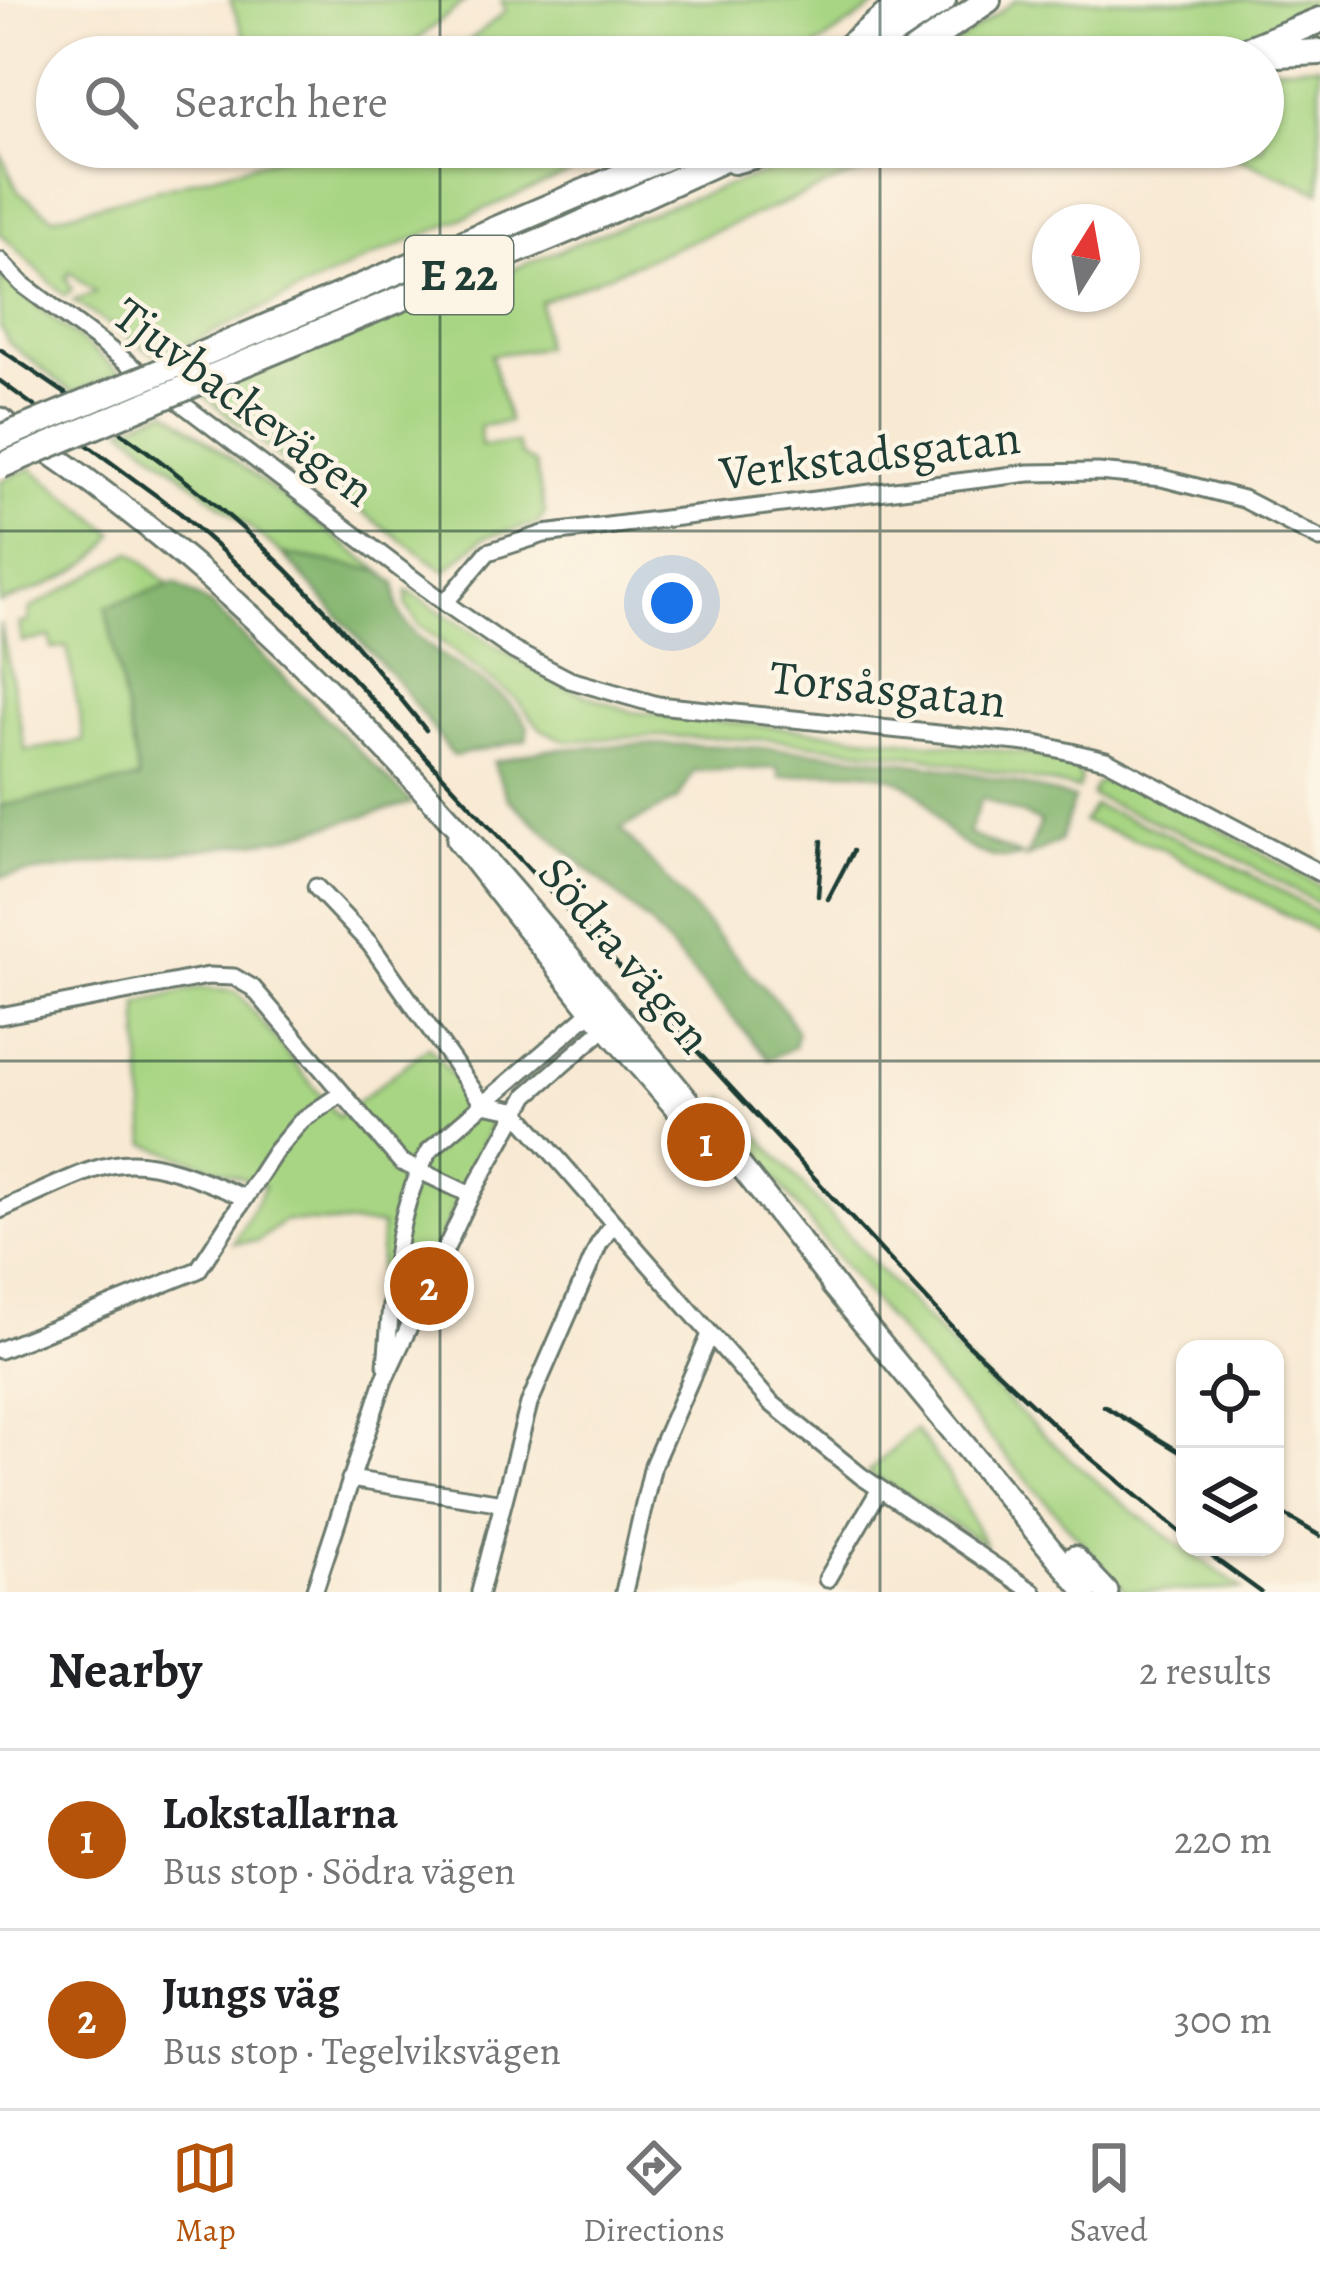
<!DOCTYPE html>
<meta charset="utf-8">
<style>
body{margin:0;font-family:Alegreya,serif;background:#f2f2f2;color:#202124}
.controls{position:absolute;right:36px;bottom:36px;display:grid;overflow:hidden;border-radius:24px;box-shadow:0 3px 9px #0004}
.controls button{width:108px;height:108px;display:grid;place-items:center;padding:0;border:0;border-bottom:3px solid #e0e0e0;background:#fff;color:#202124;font:60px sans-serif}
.compass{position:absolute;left:1032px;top:204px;width:108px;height:108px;border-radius:50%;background:#fff;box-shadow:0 3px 9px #0004;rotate:11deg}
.you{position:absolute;left:672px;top:603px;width:42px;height:42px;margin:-30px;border:9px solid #fff;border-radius:50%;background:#1a73e8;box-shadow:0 0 0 18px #1a73e833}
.badge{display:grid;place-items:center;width:78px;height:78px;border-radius:50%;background:#b45309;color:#fff;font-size:39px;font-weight:700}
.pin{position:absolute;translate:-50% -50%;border:6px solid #fff;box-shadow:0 3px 12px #0006}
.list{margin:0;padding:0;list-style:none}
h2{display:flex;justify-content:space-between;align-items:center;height:156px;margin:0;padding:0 48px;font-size:51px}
h2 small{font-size:39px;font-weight:400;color:#757577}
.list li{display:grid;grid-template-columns:78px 1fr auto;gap:36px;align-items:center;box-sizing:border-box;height:180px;padding:0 48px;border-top:3px solid #e0e0e0}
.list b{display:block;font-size:45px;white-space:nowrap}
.list p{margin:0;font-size:39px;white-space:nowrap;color:#757577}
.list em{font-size:39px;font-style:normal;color:#757577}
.icon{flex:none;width:66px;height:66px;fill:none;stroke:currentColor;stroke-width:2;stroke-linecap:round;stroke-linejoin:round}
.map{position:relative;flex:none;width:1320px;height:1592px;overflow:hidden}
.search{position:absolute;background:#fff;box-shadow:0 3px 9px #0004;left:36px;right:36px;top:36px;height:132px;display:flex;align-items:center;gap:30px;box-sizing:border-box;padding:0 42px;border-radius:66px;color:#757577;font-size:45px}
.sheet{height:516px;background:#fff}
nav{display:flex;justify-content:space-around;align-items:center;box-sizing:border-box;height:168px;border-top:3px solid #e0e0e0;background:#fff;font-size:33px;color:#757577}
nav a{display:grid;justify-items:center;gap:6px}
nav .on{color:#b45309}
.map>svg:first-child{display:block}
.green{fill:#a8d583;stroke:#64895c;stroke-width:3}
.forest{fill:#86b671;stroke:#527a52;stroke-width:3}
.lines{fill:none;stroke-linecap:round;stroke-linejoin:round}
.minor-casing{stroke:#6b796c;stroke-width:21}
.major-casing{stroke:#6b796c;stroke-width:27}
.highway-casing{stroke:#6b796c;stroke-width:30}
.minor{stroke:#fff;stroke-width:15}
.major{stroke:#fff;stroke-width:21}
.highway{stroke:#fff;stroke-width:24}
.rail{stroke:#1f3d34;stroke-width:4.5}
.highway-bridge-casing{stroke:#6b796c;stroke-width:30;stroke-linecap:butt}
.highway-bridge{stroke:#fff;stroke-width:24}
.grid{fill:none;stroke:#1f3d34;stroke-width:3;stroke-opacity:0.55}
.labels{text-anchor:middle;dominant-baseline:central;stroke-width:9;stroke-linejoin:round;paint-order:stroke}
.shield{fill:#fcf5e5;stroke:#617469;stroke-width:3}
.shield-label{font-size:45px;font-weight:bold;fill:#1f3d34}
.street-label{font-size:48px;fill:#1f3d34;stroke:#fcf5e5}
</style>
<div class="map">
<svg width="1320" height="1592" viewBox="0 0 1320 1592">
<rect width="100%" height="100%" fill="#fcf5e5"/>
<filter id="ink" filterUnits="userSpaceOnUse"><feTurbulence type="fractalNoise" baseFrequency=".00833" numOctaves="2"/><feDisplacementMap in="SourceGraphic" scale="24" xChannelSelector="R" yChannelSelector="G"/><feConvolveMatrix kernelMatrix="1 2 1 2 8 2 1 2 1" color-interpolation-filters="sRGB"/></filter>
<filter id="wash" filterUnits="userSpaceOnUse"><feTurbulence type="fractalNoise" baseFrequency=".004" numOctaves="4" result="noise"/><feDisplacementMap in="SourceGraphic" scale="48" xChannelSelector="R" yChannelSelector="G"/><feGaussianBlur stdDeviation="2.7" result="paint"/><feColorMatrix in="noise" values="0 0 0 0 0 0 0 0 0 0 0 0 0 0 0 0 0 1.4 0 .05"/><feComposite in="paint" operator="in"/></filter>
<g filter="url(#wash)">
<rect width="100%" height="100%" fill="#f8e9d3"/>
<path class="green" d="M230 0H466L396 57H253Z
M501 0H884L801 57H449L506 11Z
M1016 0H1320V8C1205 74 1063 57 936 57Z
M1320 65V192L1211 147H1263V68Z
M291 147H632L373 256 180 348 152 353 73 301 96 293 70 272 66 277 72 290 65 296 0 233V152L18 191 53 217 292 154Z
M840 147H922L541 302 544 348 491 355 509 422 480 426 481 446 517 443 521 455 535 464 545 513 538 524 484 537 445 571 325 485 293 469 203 395 666 207Z
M0 276 121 373 73 393 9 343 0 326Z
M167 410 380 571 283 554 123 428Z
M31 468 114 533C100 569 35 590 0 603V481Z
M132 552 169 585 106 607 140 779 0 806V623L26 751 84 741 67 647 52 649 50 637 22 642 19 623 28 622 30 609Z
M407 591 559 685 633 712 1033 754 1075 766 1081 778 1078 789 923 757 773 740 656 736 566 741 541 729 515 698 419 625 406 605Z
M1113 776 1185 809 1320 886V905L1217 847 1092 796 1095 785Z
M1094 806C1174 833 1248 871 1320 914V933L1158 847 1083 822Z
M199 988 237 992 338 1117 429 1047 491 1124 397 1336 374 1340 382 1225 284 1221 258 1241 234 1243 265 1186 146 1144 138 1004Z
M726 1098C846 1234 969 1376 1109 1492 1151 1527 1198 1557 1242 1589L1126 1592C987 1434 845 1279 723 1107Z
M915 1429 948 1474 985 1544 868 1472Z"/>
<path class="forest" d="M283 554 380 571 395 583C397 592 395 602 399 611 419 658 502 678 528 727L526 740 453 756 401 686Z
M175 583 212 606 412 803 283 838 0 877V806L139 779 106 607Z
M644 744C789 746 935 757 1074 799L1060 841 1026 858 1041 822 982 798 968 834 1022 856C999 864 963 849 946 830 935 819 931 801 918 792 879 762 825 771 780 778L778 768 694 771 678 799 621 829 785 1011 797 1033 794 1047 769 1059 649 923 507 798 493 762 544 750Z"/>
</g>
<g filter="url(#ink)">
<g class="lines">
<defs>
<path id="minor" d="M0 261 22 284 148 378
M168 393 445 603 514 651 570 680 658 705 1036 744 1106 760 1320 873
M445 603 488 552 544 534 1029 473 1098 472 1162 478 1243 499 1320 539
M316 887 370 944 483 1104 515 1110 770 1402 861 1476 1033 1592
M0 1016 208 976 234 977 253 988 401 1162 471 1195
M0 1210C121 1157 119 1143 245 1198
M0 1350 198 1270 275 1152 302 1120 341 1094
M386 1365C393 1292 392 1215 430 1150L599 1005
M350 1479 503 1503
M827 1579 880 1489
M314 1592 384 1380 471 1195 527 1095 614 1020
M480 1592 529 1404 599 1244 614 1223
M624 1592 653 1465 709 1337"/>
<path id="major" d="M0 419C236 572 424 782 602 997 684 1095 764 1193 841 1295
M458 840 592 1011 724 1163
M832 1285 1086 1592
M1074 1557 1107 1592"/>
<path id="highway" d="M1257 55 1320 52
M1231 56 1320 20
M836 57 905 0
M857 57 943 0
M906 57 988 0
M734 161 786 147
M186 361 690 147
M209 378 572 228 750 147"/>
</defs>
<use href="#minor" class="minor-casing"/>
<use href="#major" class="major-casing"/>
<use href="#highway" class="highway-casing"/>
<use href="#minor" class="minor"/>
<use href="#major" class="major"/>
<use href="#highway" class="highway"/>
<path class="rail" d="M0 349C92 411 185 473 266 550 325 605 375 667 426 730
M0 381 180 513 298 619 966 1342 1075 1445 1185 1536
M818 896 822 841
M828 899 853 851
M1104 1406 1185 1455
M1275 1509 1320 1536
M1199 1547 1261 1592"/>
<defs>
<path id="highway-bridge" d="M0 438 186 361
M0 466 209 378"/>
</defs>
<use href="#highway-bridge" class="highway-bridge-casing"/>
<use href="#highway-bridge" class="highway-bridge"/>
</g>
</g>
<path class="grid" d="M440 0V57M880 0V57M440 147V1592M880 147V1592M0 531H1320M0 1061H1320"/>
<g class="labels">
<rect class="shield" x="405" y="236" width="108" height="78" rx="9"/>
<g class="shield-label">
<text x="459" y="275">E 22</text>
</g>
<g class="street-label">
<text transform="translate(244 402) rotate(37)">Tjuvbackevägen</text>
<text transform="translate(870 455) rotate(-7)">Verkstadsgatan</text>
<text transform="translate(888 689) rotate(6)">Torsåsgatan</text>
<text transform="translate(625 955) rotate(50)">Södra vägen</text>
</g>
</g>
</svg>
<div class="controls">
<button><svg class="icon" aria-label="locate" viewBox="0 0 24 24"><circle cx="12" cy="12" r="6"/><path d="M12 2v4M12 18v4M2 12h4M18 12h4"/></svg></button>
<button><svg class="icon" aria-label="layers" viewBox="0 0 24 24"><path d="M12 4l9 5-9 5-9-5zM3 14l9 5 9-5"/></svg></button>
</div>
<svg class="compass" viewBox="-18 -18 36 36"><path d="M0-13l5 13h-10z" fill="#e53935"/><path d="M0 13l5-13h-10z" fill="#757577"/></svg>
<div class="you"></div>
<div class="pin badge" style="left:706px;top:1142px">1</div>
<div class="pin badge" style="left:429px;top:1286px">2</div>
<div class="search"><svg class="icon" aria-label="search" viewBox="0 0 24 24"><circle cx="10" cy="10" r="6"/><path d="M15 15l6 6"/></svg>Search here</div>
</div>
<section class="sheet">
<h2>Nearby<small>2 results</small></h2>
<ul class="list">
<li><span class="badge">1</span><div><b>Lokstallarna</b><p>Bus stop · Södra vägen</p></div><em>220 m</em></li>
<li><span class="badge">2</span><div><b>Jungs väg</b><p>Bus stop · Tegelviksvägen</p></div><em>300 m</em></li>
</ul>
</section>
<nav>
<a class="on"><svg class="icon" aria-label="map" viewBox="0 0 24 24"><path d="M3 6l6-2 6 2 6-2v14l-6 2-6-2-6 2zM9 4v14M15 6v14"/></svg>Map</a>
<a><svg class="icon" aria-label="directions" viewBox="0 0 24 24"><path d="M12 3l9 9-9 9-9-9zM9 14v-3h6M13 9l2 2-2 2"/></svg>Directions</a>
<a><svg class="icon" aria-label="saved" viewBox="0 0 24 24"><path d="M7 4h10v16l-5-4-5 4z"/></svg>Saved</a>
</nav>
